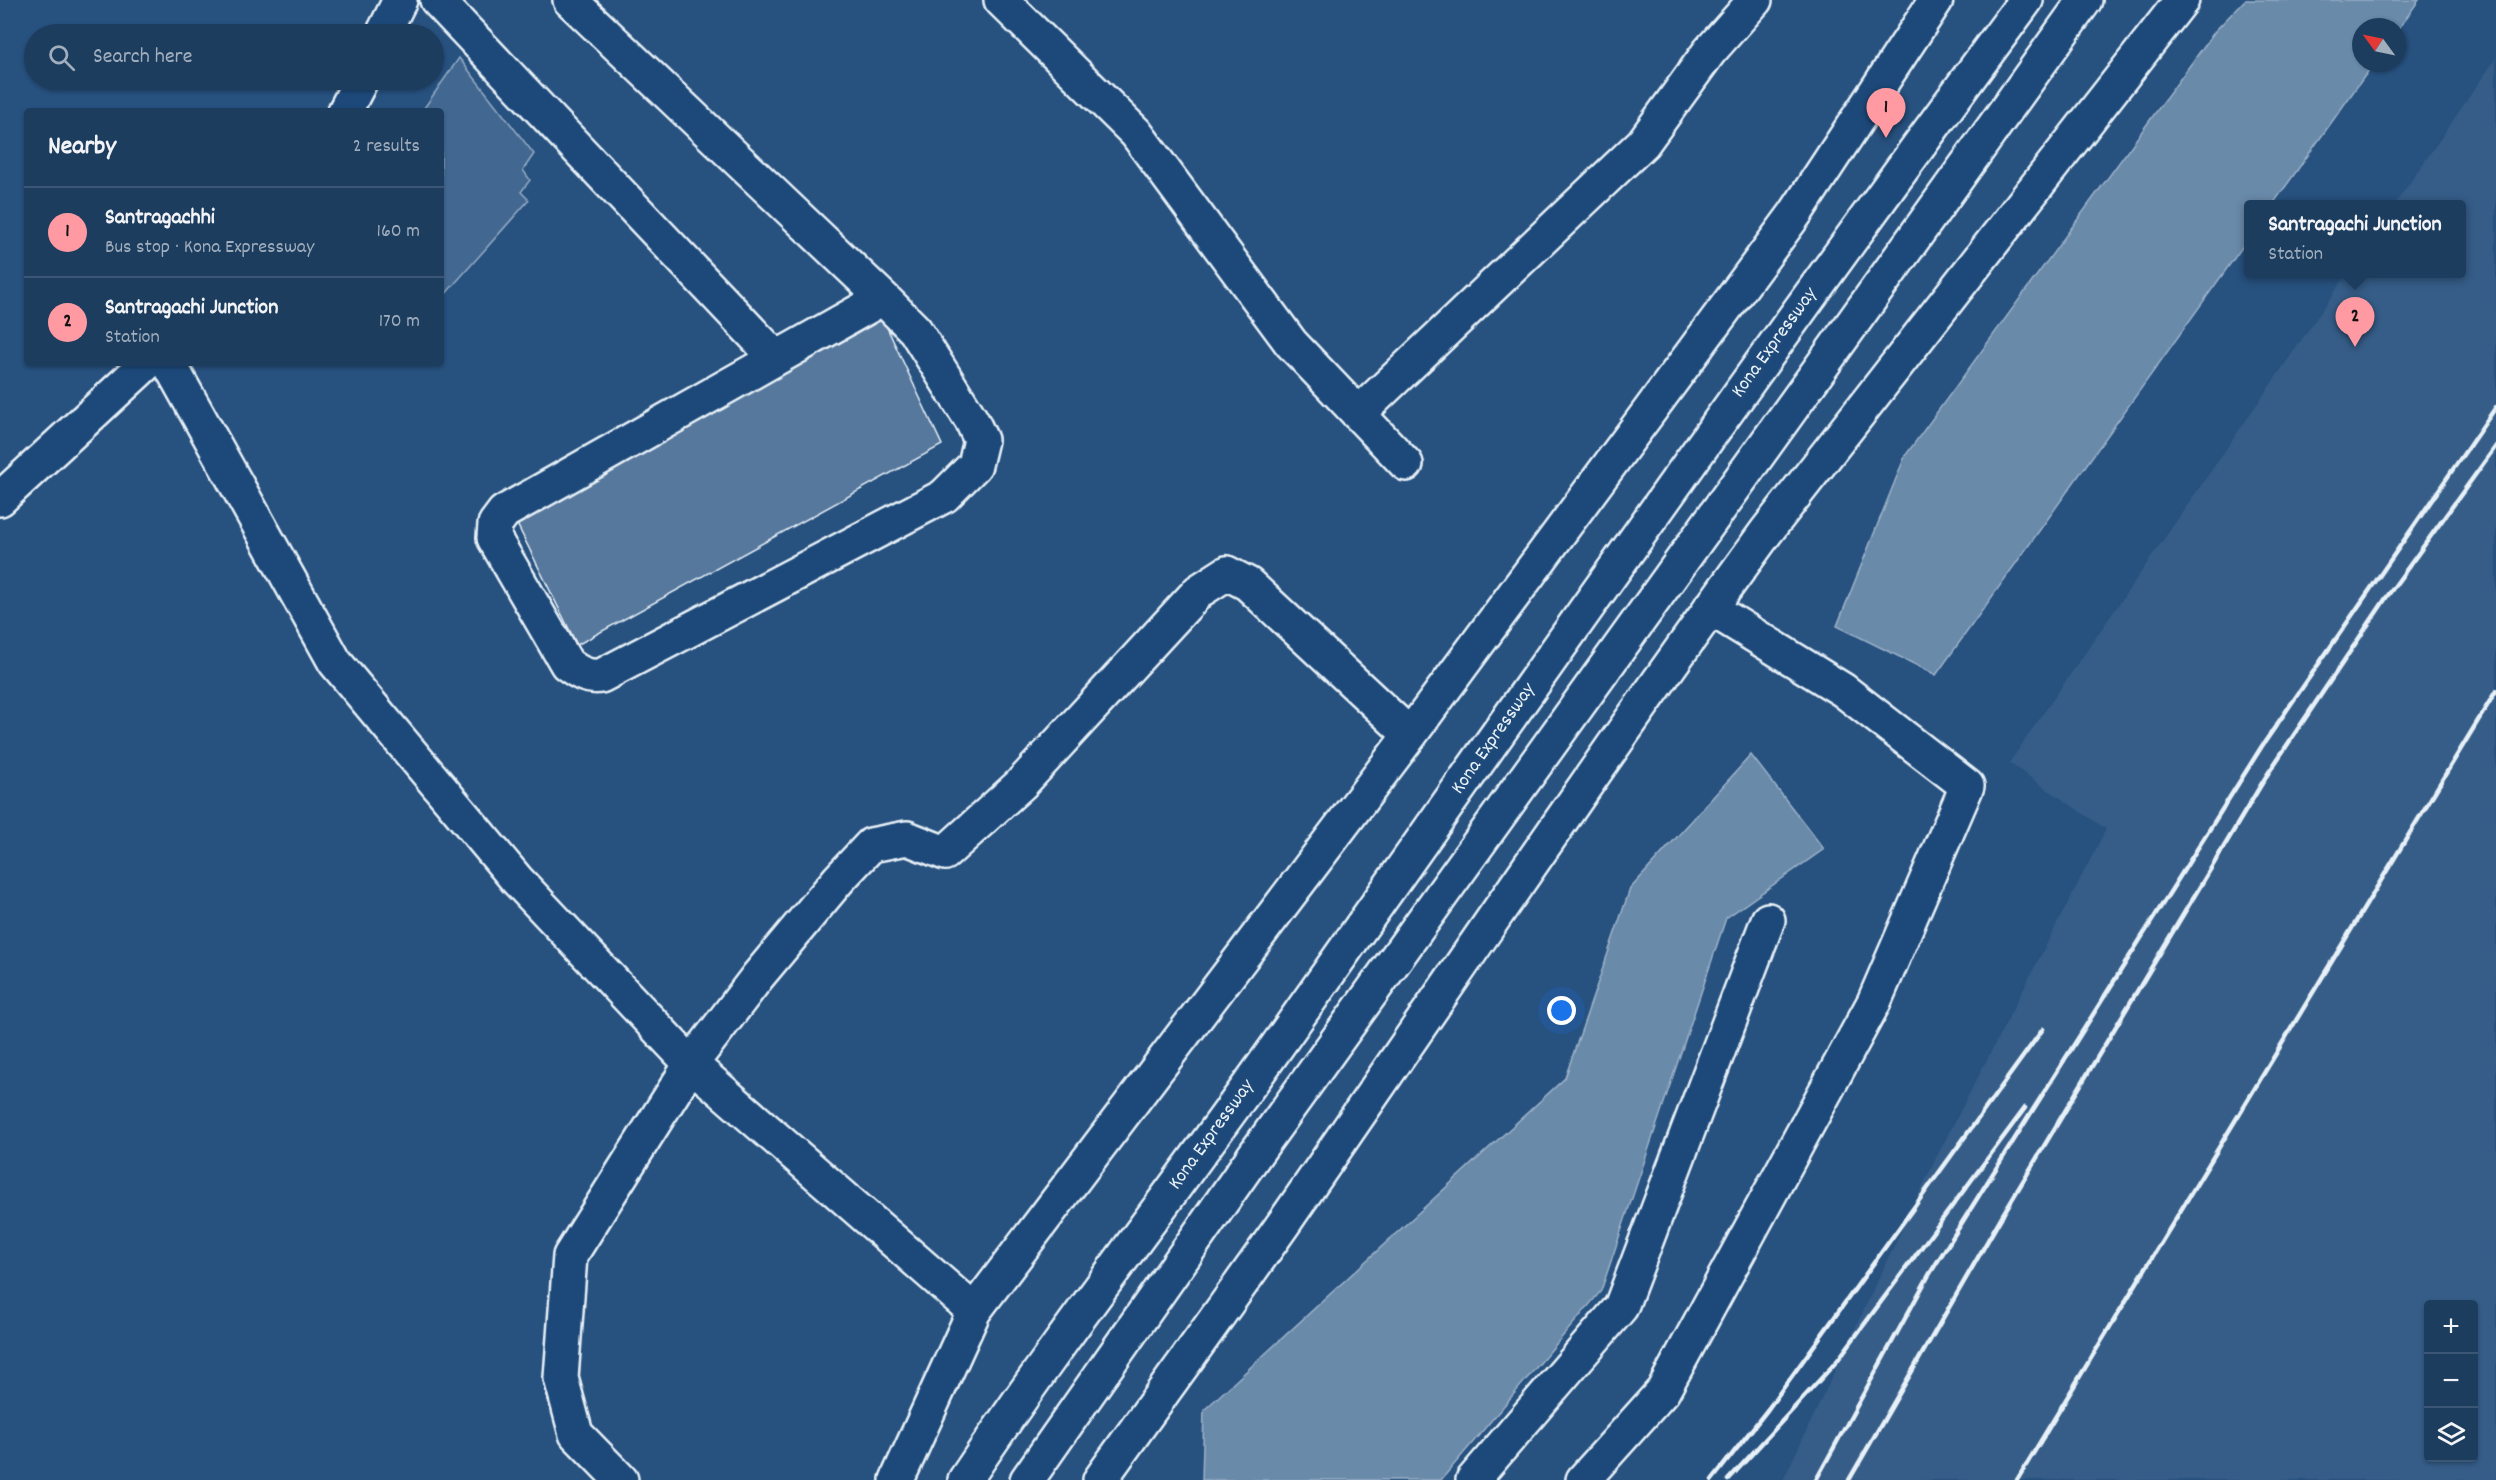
<!DOCTYPE html>
<meta charset="utf-8">
<style>
body{margin:0;font-family:Dekko,sans-serif;background:#254465;color:#f1f3f6}
.controls{position:absolute;right:18px;bottom:18px;display:grid;overflow:hidden;border-radius:6px;box-shadow:0 2px 4px #0004}
.controls button{width:54px;height:54px;display:grid;place-items:center;padding:0;border:0;border-bottom:2px solid #3b5674;background:#1d3d5f;color:#f1f3f6;font:30px sans-serif}
.compass{position:absolute;left:2352px;top:18px;width:54px;height:54px;border-radius:50%;background:#1d3d5f;box-shadow:0 2px 4px #0004;rotate:303deg}
.you{position:absolute;left:1562px;top:1011px;width:21px;height:21px;margin:-15px;border:4px solid #fff;border-radius:50%;background:#1a73e8;box-shadow:0 0 0 9px #1a73e833}
.badge{display:grid;place-items:center;width:39px;height:39px;border-radius:50%;background:#ff9aa2;color:#111;font-size:20px;font-weight:700}
.pin{position:absolute;translate:-50% -50px;filter:drop-shadow(0 2px 3px #0008)}
.pin::after{content:'';position:absolute;top:32px;width:21px;height:18px;background:inherit;clip-path:polygon(0 0,100% 0,50% 100%)}
.popup{position:absolute;left:2244px;top:200px;width:222px;height:78px;box-sizing:border-box;display:grid;place-content:center;border-radius:6px;background:#1d3d5f;filter:drop-shadow(0 2px 4px #0005);font-size:20px;white-space:nowrap;color:#a0aebd}
.popup b{font-size:22px;color:#f1f3f6}
.popup::after{content:'';position:absolute;left:50%;top:100%;margin-left:-12px;border:12px solid transparent;border-top-color:#1d3d5f}
.list{margin:0;padding:0;list-style:none}
h2{display:flex;justify-content:space-between;align-items:center;height:78px;margin:0;padding:0 24px;font-size:26px}
h2 small{font-size:20px;font-weight:400;color:#a0aebd}
.list li{display:grid;grid-template-columns:39px 1fr auto;gap:18px;align-items:center;box-sizing:border-box;height:90px;padding:0 24px;border-top:2px solid #3b5674}
.list b{display:block;font-size:22px;white-space:nowrap}
.list p{margin:0;font-size:20px;white-space:nowrap;color:#a0aebd}
.list em{font-size:20px;font-style:normal;color:#a0aebd}
.icon{flex:none;width:33px;height:33px;fill:none;stroke:currentColor;stroke-width:2;stroke-linecap:round;stroke-linejoin:round}
.map{position:relative;flex:none;width:2496px;height:1480px;overflow:hidden}
.search{position:absolute;background:#1d3d5f;box-shadow:0 2px 4px #0004;left:24px;top:24px;width:420px;height:66px;display:flex;align-items:center;gap:15px;box-sizing:border-box;padding:0 21px;border-radius:33px;color:#a0aebd;font-size:22px}
.panel{position:absolute;background:#1d3d5f;box-shadow:0 2px 4px #0004;left:24px;top:108px;width:420px;height:258px;border-radius:6px}
.map>svg:first-child{display:block}
.built{fill:#355d88;fill-rule:evenodd}
.green{fill:#436891;stroke:#96acc4;stroke-width:1.5}
.water{fill:#6b8aaa;stroke:#9db3c9;stroke-width:1.5}
.building{fill:#57789d;stroke:#e8f1f8;stroke-width:1.5}
.lines{fill:none;stroke-linecap:round;stroke-linejoin:round}
.minor-casing{stroke:#e8f1f8;stroke-width:38}
.highway-casing{stroke:#e8f1f8;stroke-width:38}
.minor{stroke:#1f4a7a;stroke-width:33}
.highway{stroke:#1f4a7a;stroke-width:33}
.rail{stroke:#e8f1f8;stroke-width:4.5}
.labels{text-anchor:middle;dominant-baseline:central;stroke-width:6;stroke-linejoin:round;paint-order:stroke}
.street-label{font-size:20px;fill:#e8f1f8;stroke:#1f4a7a}
</style>
<div class="map">
<svg width="2496" height="1480" viewBox="0 0 2496 1480">
<rect width="100%" height="100%" fill="#27517f"/>
<filter id="ink" filterUnits="userSpaceOnUse"><feTurbulence type="fractalNoise" baseFrequency=".0167" numOctaves="2"/><feDisplacementMap in="SourceGraphic" scale="12" xChannelSelector="R" yChannelSelector="G"/><feConvolveMatrix kernelMatrix="1 2 1 2 8 2 1 2 1" color-interpolation-filters="sRGB"/></filter>
<g filter="url(#ink)">
<path class="built" d="M2496 58V1480H1783L1936 1158 2106 829 2009 763 2347 274H2462V204H2395ZM2428 1304H2474V1458H2428Z"/>
<path class="green" d="M459 58 534 154 523 170 530 180 521 192 529 200 441 299V111H422Z"/>
<path class="water" d="M2245 0H2419L2397 31V27H2361V63H2374L2273 204H2248V239L1936 675 1837 626 1905 456 2215 31Z
M1751 755 1824 849 1726 918 1601 1291 1441 1480H1202L1204 1410 1565 1078 1630 889Z"/>
<path class="building" d="M883 319 942 445 577 645 516 522Z"/>
<g class="lines">
<defs>
<path id="minor" d="M437 0 776 358
M570 0 883 298 915 330 972 421 981 440 975 465 944 496 601 676C587 678 578 672 567 664L494 538 495 524 504 512 883 298
M1001 0 1136 133 1291 343 1406 464
M383 34 400 0
M345 111 361 80
M169 363 335 662 517 880 691 1064 974 1311
M1358 414 1643 143 1709 52 1755 0
M0 499 147 363
M621 1480 576 1434 561 1378 570 1256 691 1064 758 976 839 879 871 845 907 838 945 853 1021 784 1199 591 1227 573 1248 584 1410 735
M897 1480 974 1311 1410 735 1795 214 1936 0
M1100 1480C1162 1393 1225 1307 1286 1220 1445 990 1601 758 1766 532L2182 0
M1473 1480 1621 1307 1768 920
M1583 1480 1663 1391 1874 1002 1967 786 1843 690 1710 608"/>
<path id="highway" d="M965 1480C1063 1333 1172 1194 1275 1049 1523 698 1770 346 2026 0
M1027 1480 1256 1153 2085 0"/>
</defs>
<use href="#minor" class="minor-casing"/>
<use href="#highway" class="highway-casing"/>
<use href="#minor" class="minor"/>
<use href="#highway" class="highway"/>
<path class="rail" d="M1712 1480 1768 1409 2043 1029
M1728 1480 1837 1361 2025 1108
M1816 1480 1929 1275 2262 746 2496 407
M1849 1480 2002 1216 2267 775 2386 598 2496 446
M2017 1480 2496 691"/>
</g>
</g>
<g class="labels">
<g class="street-label">
<text transform="translate(1775 343) rotate(-54)">Kona Expressway</text>
<text transform="translate(1494 739) rotate(-55)">Kona Expressway</text>
<text transform="translate(1212 1135) rotate(-54)">Kona Expressway</text>
</g>
</g>
</svg>
<div class="controls">
<button>+</button>
<button>−</button>
<button><svg class="icon" aria-label="layers" viewBox="0 0 24 24"><path d="M12 4l9 5-9 5-9-5zM3 14l9 5 9-5"/></svg></button>
</div>
<svg class="compass" viewBox="-18 -18 36 36"><path d="M0-13l5 13h-10z" fill="#e53935"/><path d="M0 13l5-13h-10z" fill="#a0aebd"/></svg>
<div class="you"></div>
<div class="pin badge" style="left:1886px;top:138px">1</div>
<div class="pin badge" style="left:2355px;top:347px">2</div>
<div class="popup"><b>Santragachi Junction</b>Station</div>
<div class="search"><svg class="icon" aria-label="search" viewBox="0 0 24 24"><circle cx="10" cy="10" r="6"/><path d="M15 15l6 6"/></svg>Search here</div>
<section class="panel">
<h2>Nearby<small>2 results</small></h2>
<ul class="list">
<li><span class="badge">1</span><div><b>Santragachhi</b><p>Bus stop · Kona Expressway</p></div><em>160 m</em></li>
<li><span class="badge">2</span><div><b>Santragachi Junction</b><p>Station</p></div><em>170 m</em></li>
</ul>
</section>
</div>
